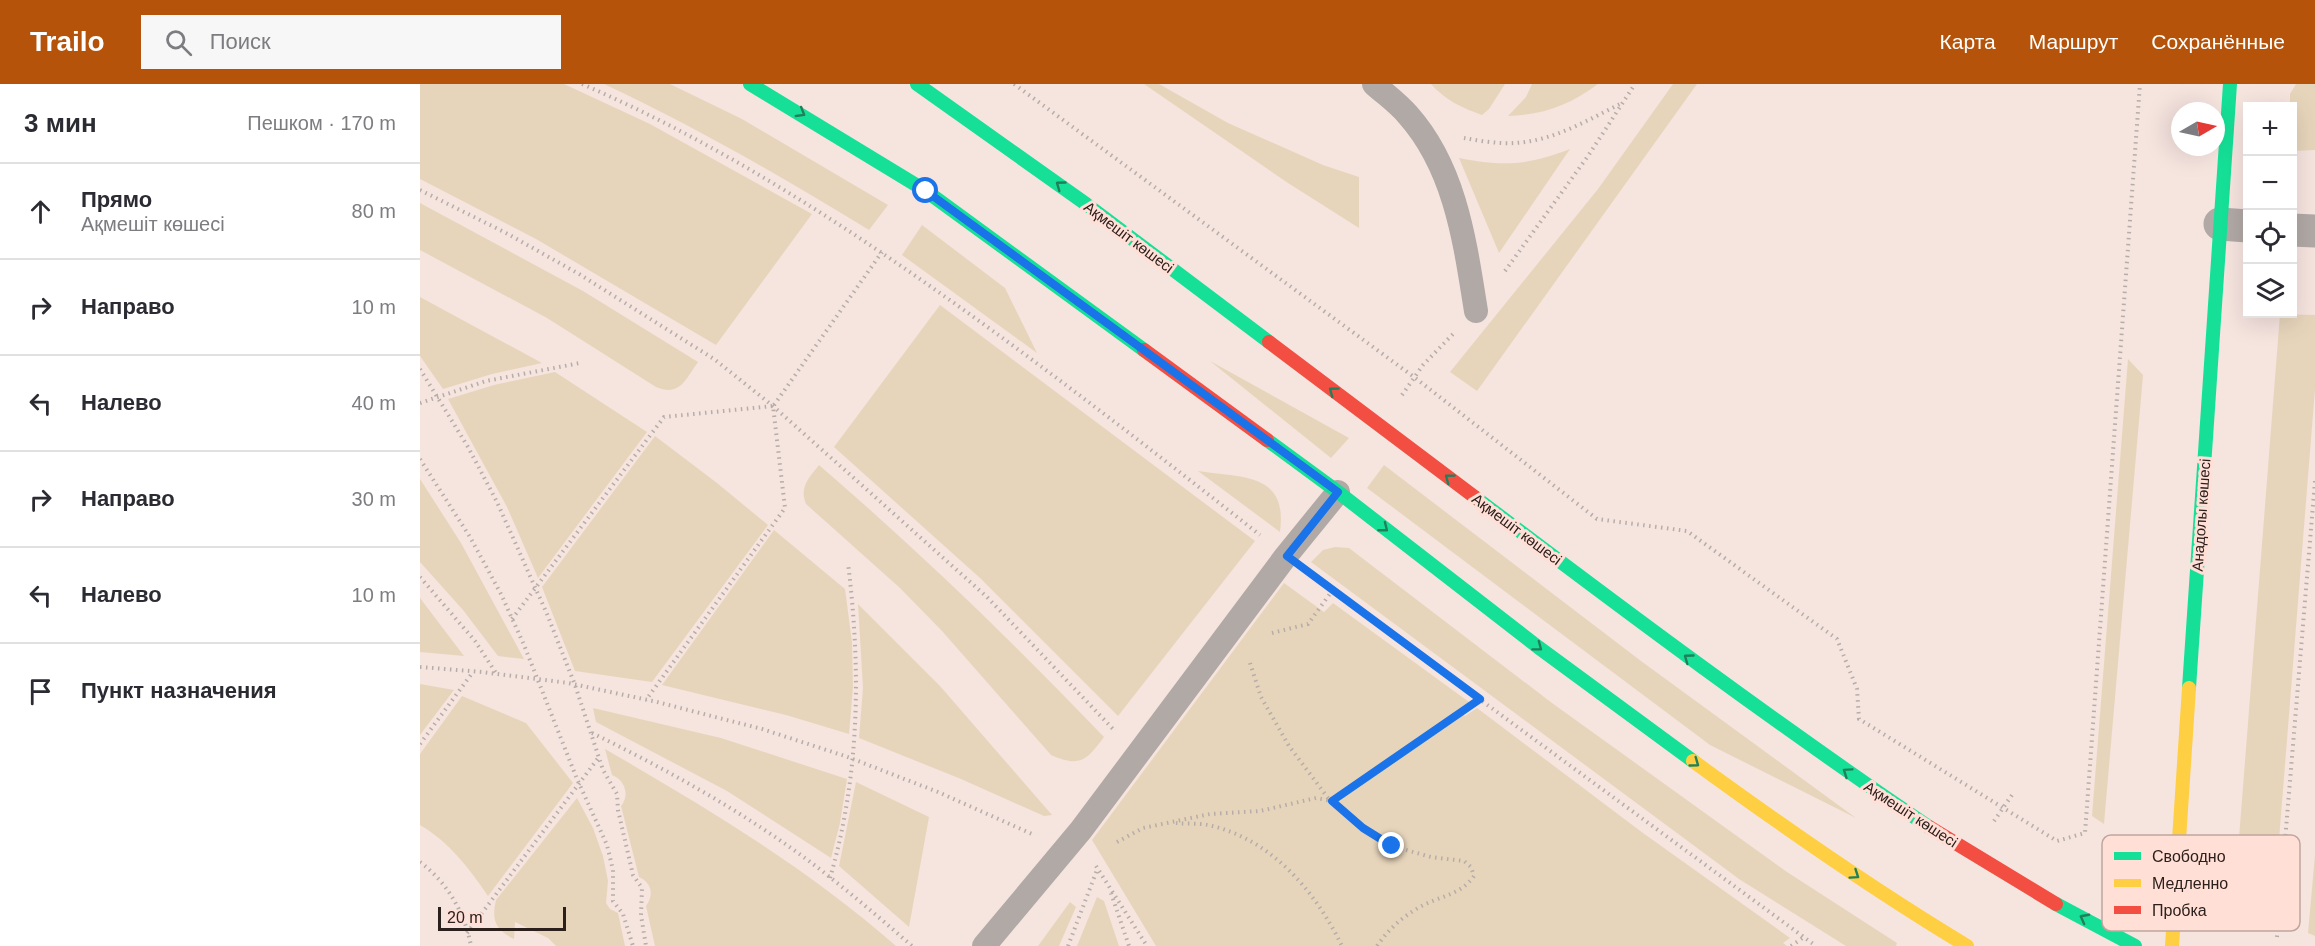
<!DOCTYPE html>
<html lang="ru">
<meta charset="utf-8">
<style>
body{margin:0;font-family:Arial,sans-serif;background:#f7f7f7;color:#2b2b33}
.controls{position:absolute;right:18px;top:18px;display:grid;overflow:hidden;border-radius:0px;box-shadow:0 6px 24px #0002}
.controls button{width:54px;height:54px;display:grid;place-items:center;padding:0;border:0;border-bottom:2px solid #e1e1e2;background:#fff;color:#2b2b33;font:30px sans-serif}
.compass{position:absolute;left:1751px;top:18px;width:54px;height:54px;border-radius:50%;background:#fff;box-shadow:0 6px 24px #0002;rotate:81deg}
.scale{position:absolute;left:18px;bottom:15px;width:128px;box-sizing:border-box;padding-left:6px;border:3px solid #2c201d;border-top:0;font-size:16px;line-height:21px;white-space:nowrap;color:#2c201d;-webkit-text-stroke:4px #ffdfd6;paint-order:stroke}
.stop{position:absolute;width:18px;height:18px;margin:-14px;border:4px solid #1a73e8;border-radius:50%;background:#fff}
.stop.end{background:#1a73e8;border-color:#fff;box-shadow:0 2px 6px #0008}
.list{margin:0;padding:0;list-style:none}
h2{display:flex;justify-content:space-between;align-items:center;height:78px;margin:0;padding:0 24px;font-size:26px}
h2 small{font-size:20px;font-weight:400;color:#7c7c81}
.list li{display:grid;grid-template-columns:39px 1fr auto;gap:18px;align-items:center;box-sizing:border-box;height:96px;padding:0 24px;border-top:2px solid #e1e1e2}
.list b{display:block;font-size:22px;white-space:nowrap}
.list p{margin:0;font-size:20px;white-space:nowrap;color:#7c7c81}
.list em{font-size:20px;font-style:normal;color:#7c7c81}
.icon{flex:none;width:33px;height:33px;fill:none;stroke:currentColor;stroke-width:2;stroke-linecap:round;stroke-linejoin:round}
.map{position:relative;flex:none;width:1895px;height:862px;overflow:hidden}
header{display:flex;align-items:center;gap:36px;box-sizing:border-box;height:84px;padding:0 30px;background:#b45309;color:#fff}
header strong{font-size:28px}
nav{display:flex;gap:33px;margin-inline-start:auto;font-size:21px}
.search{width:420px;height:54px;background:#f7f7f7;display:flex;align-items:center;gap:15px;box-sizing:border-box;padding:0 21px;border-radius:0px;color:#7c7c81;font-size:22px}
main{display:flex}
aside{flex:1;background:#fff}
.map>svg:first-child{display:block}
.green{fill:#e7d5bb}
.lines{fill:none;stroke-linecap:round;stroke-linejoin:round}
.path{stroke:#b6ada9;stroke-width:4;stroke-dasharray:1.5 4.5;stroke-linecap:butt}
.lane{stroke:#b1a9a6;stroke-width:24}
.street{stroke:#b1a9a6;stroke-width:33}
.fast{stroke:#16e098;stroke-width:14}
.slow{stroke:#ffcf43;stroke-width:14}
.jam{stroke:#f24e42;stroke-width:14}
.oneway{stroke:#21805a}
.route{stroke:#1a73e8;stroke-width:8}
.labels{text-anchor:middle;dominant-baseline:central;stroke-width:6;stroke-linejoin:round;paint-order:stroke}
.street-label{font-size:15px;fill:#2c201d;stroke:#ffdfd6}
.key{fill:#ffdfd6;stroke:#c0a69e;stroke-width:1.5}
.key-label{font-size:16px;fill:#2c201d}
</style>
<header>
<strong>Trailo</strong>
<div class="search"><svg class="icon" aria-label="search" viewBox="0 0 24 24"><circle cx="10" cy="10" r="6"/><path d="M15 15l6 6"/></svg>Поиск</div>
<nav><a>Карта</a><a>Маршрут</a><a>Сохранённые</a></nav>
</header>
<main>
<aside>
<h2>3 мин<small>Пешком · 170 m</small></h2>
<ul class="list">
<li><svg class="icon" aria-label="ahead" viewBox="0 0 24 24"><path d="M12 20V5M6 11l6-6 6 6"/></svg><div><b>Прямо</b><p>Ақмешіт көшесі</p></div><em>80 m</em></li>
<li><svg class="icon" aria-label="right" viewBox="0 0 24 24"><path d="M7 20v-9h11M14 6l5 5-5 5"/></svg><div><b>Направо</b></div><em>10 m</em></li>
<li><svg class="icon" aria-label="left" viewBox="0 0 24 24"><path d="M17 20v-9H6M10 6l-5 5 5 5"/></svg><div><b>Налево</b></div><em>40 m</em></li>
<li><svg class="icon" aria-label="right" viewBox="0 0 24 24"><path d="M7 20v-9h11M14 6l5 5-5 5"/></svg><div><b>Направо</b></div><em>30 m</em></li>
<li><svg class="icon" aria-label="left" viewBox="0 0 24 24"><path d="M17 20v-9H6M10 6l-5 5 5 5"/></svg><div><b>Налево</b></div><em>10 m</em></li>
<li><svg class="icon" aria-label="arrive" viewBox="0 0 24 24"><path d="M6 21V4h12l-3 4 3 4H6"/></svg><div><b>Пункт назначения</b></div></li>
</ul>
</aside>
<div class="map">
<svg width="1895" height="862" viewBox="0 0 1895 862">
<rect width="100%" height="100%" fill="#f6e4df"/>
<path class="green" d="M0 0H144L230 40 392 130 296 261 116 155 0 95Z
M184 0H250L322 35 468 121 449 146C362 93 276 43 184 0Z
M724 0H739L808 39 903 81 939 93V144L868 99Z
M1011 0H1085L1069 25 1062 31C1042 24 1025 16 1011 0Z
M1112 0H1178C1150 21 1123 31 1088 32L1106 13Z
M1253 0H1277L1057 307 1030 288 1178 105Z
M1876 0H1895V66L1873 67 1872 22H1870V10Z
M1150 65 1079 169 1039 74C1084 83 1108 81 1150 65Z
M0 119 163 207 278 278C265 296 260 313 236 303L127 234 0 166Z
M502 141 585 204 617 269 482 171Z
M0 213 122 279 72 290 23 305 0 272Z
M520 221 835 457 698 632 560 494 414 363Z
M1860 230 1895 231V305L1853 831 1815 805Z
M1708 275 1723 291 1684 740 1672 732Z
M790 277 929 354 911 374Z
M135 288 227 348 118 494 87 423 28 315 74 301Z
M235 352 297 399 348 441 232 598 155 587 122 503Z
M399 381C499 467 593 558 684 653 667 676 660 684 631 671L522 547 480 504 386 420C379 403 389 394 399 381Z
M964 381 1221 577 1436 734 1290 661 947 404Z
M778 387C822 394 868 388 860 448Z
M0 395 41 459 104 575 78 572 43 526 0 478Z
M354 446 425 505 432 558 433 603 429 650 366 631 242 601Z
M915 463 929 464 1132 619 1367 788 1477 859 1476 862H1426L1319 795 891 478 903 466Z
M864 499 904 528 913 519 1049 618 1037 626 1045 632 1057 624 1223 749 1370 854 1363 859 1367 862H736L672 756Z
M0 514 44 572 0 568Z
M438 520 520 602 632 731 624 732 541 695 439 654 443 604Z
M0 600 34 606 0 651Z
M42 612 106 639 153 699 68 812C49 784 29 758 0 741V670Z
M173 624 301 654 427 695 420 739 411 774 307 707 176 638Z
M185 665C287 724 387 784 476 862H235L226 822C234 811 232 799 219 793L201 722C210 711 205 696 192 691Z
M436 698 509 733 489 843 419 782Z
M157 714 173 744 183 772 188 797 186 819 190 825 198 829 205 862H136L128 854 95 838 94 855C76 846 71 837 76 816Z
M1895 771V852L1888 849Z
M677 813 684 817 699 862H657Z
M650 818 656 823 639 862H618Z"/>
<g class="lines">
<path class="path" d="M162 0C303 61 431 145 555 234 652 304 746 377 840 451
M594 0 994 293 1177 435 1267 447 1417 555 1437 605 1439 635 1637 757 1665 749 1720 0
M1044 54C1060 57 1079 60 1095 59 1133 57 1168 36 1202 19
M0 106 86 149 159 190 294 275 353 322 567 513 693 645
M1085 187 1168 72 1215 0
M0 285 48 363 77 418 127 530 155 601 183 686 197 710 198 726 213 791 222 804 221 831 226 862
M982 311 1003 281 1033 250
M0 319 66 297 160 279
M354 321 462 168
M0 375 50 453 81 510 104 561 157 695 187 761 193 786V817L203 830 213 862
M0 493 55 557 76 589
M893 493 1396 862
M92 535 244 333 353 322 365 424 226 616
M852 549 888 540 912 507
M830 579 841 613 869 662 908 714 943 744 972 762 1011 773 1044 777 1051 783 1054 792C1040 812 1018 812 998 824 981 834 968 846 957 862
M0 583 62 588 148 599 237 618 342 645 425 672 518 708 612 750
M172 649C248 686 325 729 393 780 427 806 460 834 492 862
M0 660 53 588
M1574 737 1594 708
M756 739C766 740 778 739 788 741 852 755 895 807 922 862
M697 758 723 744 790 730 840 727 896 714 912 717 1060 615
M0 778C27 798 45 829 51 862
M676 782 727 862
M410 794C440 691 441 585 428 479
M691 809 709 862
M47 849 179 673
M1857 853 1895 397
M648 862 677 786
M1371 862 1384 853"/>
<path class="lane" d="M954 0C965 10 978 19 988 31 1036 85 1045 159 1056 227
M564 862 661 746 866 472 918 408"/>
<path class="street" d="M1800 140 1828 142
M1872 146 1895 147"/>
<path class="fast" d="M330 0 506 107 724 266
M497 0 666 120 849 258
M847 356 918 408 1118 563 1273 677
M1056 414C1205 527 1354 638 1509 743
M1769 604 1810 0
M1636 820 1715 862"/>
<path class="slow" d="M1273 677C1362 742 1452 805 1547 862
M1752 862 1769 604"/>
<path class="jam" d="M849 258 1056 414
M724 266 847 356
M1509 743 1636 820"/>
</g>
<defs><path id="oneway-chevron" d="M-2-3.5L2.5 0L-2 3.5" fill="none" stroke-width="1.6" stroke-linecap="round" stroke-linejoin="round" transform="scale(1.5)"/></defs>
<g class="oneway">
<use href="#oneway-chevron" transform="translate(381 29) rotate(31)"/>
<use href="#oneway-chevron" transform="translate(640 101) rotate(-144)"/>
<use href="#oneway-chevron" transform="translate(913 307) rotate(-143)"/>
<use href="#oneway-chevron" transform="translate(1029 394) rotate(-143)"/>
<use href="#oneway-chevron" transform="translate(964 444) rotate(38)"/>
<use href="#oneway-chevron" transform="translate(1118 563) rotate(37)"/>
<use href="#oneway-chevron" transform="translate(1268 574) rotate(-144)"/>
<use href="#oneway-chevron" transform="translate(1275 679) rotate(36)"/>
<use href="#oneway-chevron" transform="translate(1427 688) rotate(-146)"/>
<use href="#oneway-chevron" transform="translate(1435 791) rotate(34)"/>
<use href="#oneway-chevron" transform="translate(1664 834) rotate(-152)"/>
</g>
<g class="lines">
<path class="route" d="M506 107 918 408 867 472 1060 615 912 717 943 744 972 762"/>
</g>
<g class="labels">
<g class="street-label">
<text transform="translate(709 153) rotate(37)">Ақмешіт көшесі</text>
<text transform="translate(1781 431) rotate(-86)">Анадолы көшесі</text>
<text transform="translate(1097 445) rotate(37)">Ақмешіт көшесі</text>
<text transform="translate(1491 730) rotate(33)">Ақмешіт көшесі</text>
</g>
</g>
<rect x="1682" y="751" width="198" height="96" rx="9" class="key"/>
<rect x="1694" y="768" width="27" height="8" fill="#16e098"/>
<rect x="1694" y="795" width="27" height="8" fill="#ffcf43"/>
<rect x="1694" y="822" width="27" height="8" fill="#f24e42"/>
<g class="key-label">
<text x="1732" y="778">Свободно</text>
<text x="1732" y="805">Медленно</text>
<text x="1732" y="832">Пробка</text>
</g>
</svg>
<div class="controls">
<button>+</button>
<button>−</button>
<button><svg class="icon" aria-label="locate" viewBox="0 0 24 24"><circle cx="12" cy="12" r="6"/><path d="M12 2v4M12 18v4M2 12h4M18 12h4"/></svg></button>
<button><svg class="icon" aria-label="layers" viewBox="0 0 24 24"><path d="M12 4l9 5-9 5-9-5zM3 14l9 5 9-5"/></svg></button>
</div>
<svg class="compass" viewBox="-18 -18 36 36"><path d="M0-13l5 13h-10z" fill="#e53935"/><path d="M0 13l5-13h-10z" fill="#7c7c81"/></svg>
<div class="scale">20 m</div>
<div class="stop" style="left:506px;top:107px"></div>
<div class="stop end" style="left:972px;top:762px"></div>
</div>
</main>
